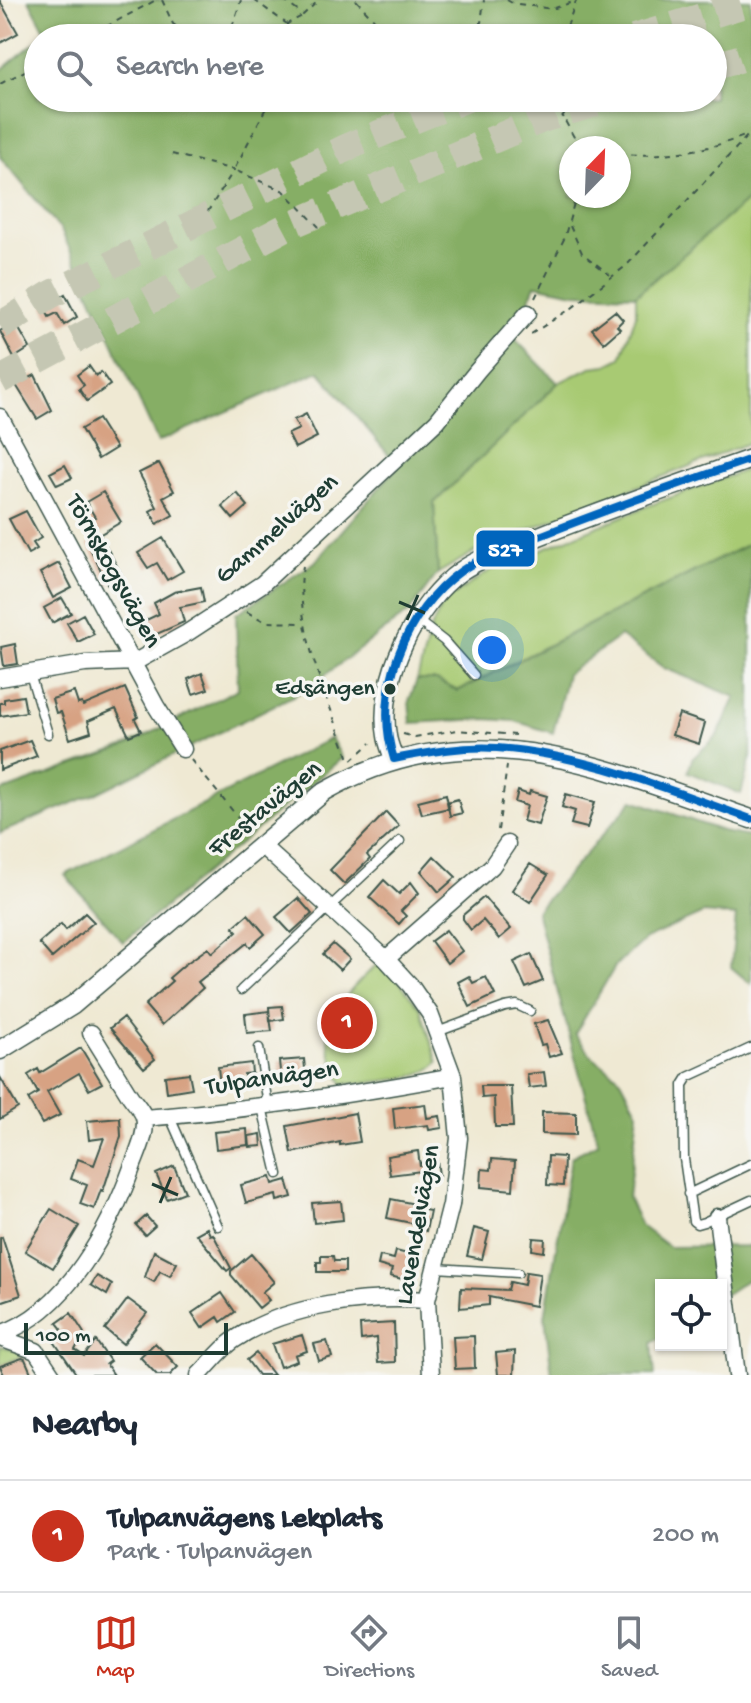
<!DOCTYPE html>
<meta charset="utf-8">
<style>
body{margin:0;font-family:"Gochi Hand",sans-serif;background:#f6f6f7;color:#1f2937}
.controls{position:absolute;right:24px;bottom:24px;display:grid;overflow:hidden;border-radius:0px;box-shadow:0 2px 6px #0004}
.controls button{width:72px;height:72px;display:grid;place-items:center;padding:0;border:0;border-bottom:2px solid #e0e1e3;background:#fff;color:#1f2937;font:40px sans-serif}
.compass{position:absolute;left:559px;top:136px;width:72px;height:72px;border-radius:50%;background:#fff;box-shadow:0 2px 6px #0004;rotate:23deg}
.scale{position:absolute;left:24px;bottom:20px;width:204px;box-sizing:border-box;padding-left:8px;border:4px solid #1f3d34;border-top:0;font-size:22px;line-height:28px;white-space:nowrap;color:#1f3d34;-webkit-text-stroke:6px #f6f6f2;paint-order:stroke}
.you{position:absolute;left:492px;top:650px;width:28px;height:28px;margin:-20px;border:6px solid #fff;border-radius:50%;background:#1a73e8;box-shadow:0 0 0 12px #1a73e833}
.badge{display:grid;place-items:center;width:52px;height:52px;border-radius:50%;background:#c8321e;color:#fff;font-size:26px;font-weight:700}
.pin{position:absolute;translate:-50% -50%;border:4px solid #fff;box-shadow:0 2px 8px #0006}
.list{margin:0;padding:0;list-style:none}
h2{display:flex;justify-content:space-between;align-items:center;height:104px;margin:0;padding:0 32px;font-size:34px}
h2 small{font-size:26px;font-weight:400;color:#747a83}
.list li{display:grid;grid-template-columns:52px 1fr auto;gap:24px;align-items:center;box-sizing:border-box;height:112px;padding:0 32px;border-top:2px solid #e0e1e3}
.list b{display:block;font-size:30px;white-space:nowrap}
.list p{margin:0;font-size:26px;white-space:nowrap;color:#747a83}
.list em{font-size:26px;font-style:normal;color:#747a83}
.icon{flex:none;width:44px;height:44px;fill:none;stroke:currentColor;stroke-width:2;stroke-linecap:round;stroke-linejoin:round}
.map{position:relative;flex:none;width:751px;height:1375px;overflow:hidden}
.search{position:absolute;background:#fff;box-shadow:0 2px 6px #0004;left:24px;right:24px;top:24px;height:88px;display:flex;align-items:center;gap:20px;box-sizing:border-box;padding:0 28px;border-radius:44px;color:#747a83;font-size:30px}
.sheet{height:216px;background:#fff}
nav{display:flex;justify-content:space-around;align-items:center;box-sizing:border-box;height:112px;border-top:2px solid #e0e1e3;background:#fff;font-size:22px;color:#747a83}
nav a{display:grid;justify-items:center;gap:4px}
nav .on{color:#c8321e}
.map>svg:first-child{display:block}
.green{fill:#a8ca73;stroke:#648454;stroke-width:2}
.forest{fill:#86ae65;stroke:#52764c;stroke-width:2;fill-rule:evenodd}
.building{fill:#d7a283}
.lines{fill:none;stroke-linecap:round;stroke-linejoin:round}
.motorway-tunnel{stroke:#c5c7b3;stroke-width:28;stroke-dasharray:28 14;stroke-linecap:butt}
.service-casing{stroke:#3e574c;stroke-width:11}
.minor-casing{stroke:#3e574c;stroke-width:19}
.tertiary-casing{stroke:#3e574c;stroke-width:21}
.path{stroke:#3e574c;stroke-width:2;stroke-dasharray:6 6;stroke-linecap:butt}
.service{stroke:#fff;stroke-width:8}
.minor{stroke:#fff;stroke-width:16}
.tertiary{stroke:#fff;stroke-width:18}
.bus-1-casing{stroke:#f6f6f2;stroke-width:14}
.bus-1{stroke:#0065bd;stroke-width:8}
.ticks{fill:none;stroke:#1f3d34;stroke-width:3}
.bus-dot{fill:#1f3d34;stroke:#f6f6f2;stroke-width:3}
.labels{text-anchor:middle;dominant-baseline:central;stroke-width:7;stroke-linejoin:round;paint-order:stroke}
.bus-label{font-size:24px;fill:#1f3d34;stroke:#f6f6f2;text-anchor:end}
.street-label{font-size:26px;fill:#1f3d34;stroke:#f6f6f2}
.line-badge{stroke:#f6f6f2;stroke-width:3}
.badge-label{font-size:22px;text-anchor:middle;font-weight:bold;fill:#fff}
</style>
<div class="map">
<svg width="751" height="1375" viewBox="0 0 751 1375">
<rect width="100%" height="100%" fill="#f6f6f2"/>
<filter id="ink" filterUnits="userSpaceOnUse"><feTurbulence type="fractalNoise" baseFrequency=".0125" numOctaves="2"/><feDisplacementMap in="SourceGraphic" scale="16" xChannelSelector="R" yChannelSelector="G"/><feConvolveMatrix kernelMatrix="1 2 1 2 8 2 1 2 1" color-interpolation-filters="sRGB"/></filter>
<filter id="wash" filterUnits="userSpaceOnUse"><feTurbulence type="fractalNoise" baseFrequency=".006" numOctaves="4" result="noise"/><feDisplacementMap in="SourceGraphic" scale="32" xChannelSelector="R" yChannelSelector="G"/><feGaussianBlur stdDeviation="1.8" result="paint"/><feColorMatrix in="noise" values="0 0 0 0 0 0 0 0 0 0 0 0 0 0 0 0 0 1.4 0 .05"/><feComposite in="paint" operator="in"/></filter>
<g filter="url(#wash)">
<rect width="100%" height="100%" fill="#efe9d3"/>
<path class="green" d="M751 197V442L483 547 438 573 434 503 558 383 591 367 607 365 621 358 636 315V295Z
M751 468V543L457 691 436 680H417L431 628 444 602 491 570 648 506Z
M382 960 420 1008 438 1062C427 1080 364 1083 343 1084 336 1071 328 1051 328 1036 328 1009 364 976 382 960Z
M0 1346 29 1353 0 1366Z"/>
<path class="forest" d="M29 0H751V197L636 295 575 293 535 285 513 337 558 383 434 503 438 573 409 612 305 690 95 794 0 833V792L124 747 238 689 236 614 315 562 398 466 319 371 158 442 61 230 0 157V71L38 40V98H713V38H40L46 32ZM571 148H619V196H571Z
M751 543V756L741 794 688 772 692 759 718 735 736 697 664 668 620 636 567 674 553 733 515 721 485 719 411 723 409 701 417 680H436L458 691Z
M331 738 342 758 123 942 65 875Z
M633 800 728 833 751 837V984L731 967 736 916 703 913 645 939 616 965 575 1034 592 1056 620 1078 638 1112 628 1198 641 1226 669 1247 751 1246V1277L721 1297V1285H661V1337L652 1343 655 1375H552L545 1317 571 1157 598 1143 536 911Z"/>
<g id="blocks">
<path class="building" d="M0 1 18 33 0 43Z
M65 294 77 317 64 325 57 313 49 317 44 306Z
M615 311 623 320 617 326 620 329 604 343 592 329Z
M15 322 30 348 14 358 0 331Z
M89 366 96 376 101 372 110 385 87 401 79 389 84 385 77 375Z
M35 375 52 410 37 419 16 385Z
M306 414 317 437 295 448 288 434 299 429 294 420Z
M98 419 116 448 98 459 81 429Z
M159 463 174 491 163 497 173 515 157 524 150 511 157 507 139 473Z
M65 465 72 478 57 485 50 473Z
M103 492 121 522 97 536 88 520 95 517 86 502Z
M237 493 248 506 233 519 222 506Z
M26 511 41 538 33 543 37 549 28 554 9 519Z
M101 537 123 577 108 585 88 544Z
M163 538 183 571 167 580 157 563 148 568 138 553Z
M59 563 72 588 53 598 40 573Z
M201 587 204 602 180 607 184 622 150 637 144 621 159 614 154 603 174 592Z
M62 598 71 613 52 623 44 608Z
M83 614 94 634 78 642 67 623Z
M15 644 18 664 4 666 1 647Z
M202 673 208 689 193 694 188 679Z
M125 688 138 717 135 719 141 731 129 736 116 709 88 721 91 732 70 739 61 712 56 713 52 699 74 692 78 704 82 703 83 706Z
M23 696 26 712 0 716V703H4V699Z
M679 714 705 723 699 744 672 735Z
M30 740 37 756 0 770V751Z
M518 791 529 795 530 791 547 796 538 825 523 821 527 806 515 802Z
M446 794 449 808 422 814 418 801Z
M566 794 595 802 587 828 571 824 575 811 562 807Z
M458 799 462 813 450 816 447 802Z
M386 812 399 826 367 855 370 859 344 884 330 870Z
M434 856 456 877 439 892 421 871Z
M530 864 548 875 530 902 512 890Z
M384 880 399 894 411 882 419 893 401 911 406 916 399 924 369 897Z
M484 897 511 929 499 939 483 920 471 930 463 919V915Z
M298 898 312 914 291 933 276 917Z
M85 913 94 922 52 958 39 943 61 924 66 930Z
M248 914 265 934 250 947 247 943 198 982 203 988 162 1025 145 1005 172 981 169 978 184 965 208 948 212 953 237 931 233 927Z
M446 930 462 951 447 963 431 941Z
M333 944 350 959 340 970 323 954Z
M531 954 543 981 526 988 514 962Z
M469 976 473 983 486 977 495 995 470 1007 458 982Z
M282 1006 284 1019 270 1021 269 1007Z
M269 1011 272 1031 247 1033 245 1014Z
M123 1018 155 1059 144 1068 110 1028Z
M548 1020 562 1053 549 1057 545 1044 541 1045 534 1024Z
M81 1048 102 1083 89 1090 79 1073 47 1092 60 1115 42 1124 28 1099 38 1093 28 1075 38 1069 40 1073Z
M304 1059 306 1078 281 1080 279 1061Z
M251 1063 252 1073 244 1074 245 1084 220 1086 218 1067Z
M544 1072 546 1086 529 1088 527 1074Z
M189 1073 192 1088 167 1092 165 1076Z
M0 1077 18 1108 0 1119Z
M481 1086H511L513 1127H495L494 1097 482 1098Z
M425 1104 427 1118 440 1116 442 1128 429 1130 428 1125 395 1129 393 1108Z
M542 1112 576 1113V1135L542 1134Z
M355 1113 360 1142 340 1145V1142L292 1153 287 1126Z
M120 1118 121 1136 103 1191 101 1190 94 1209 80 1204 87 1185 71 1179 78 1159 94 1165 104 1138 89 1140 87 1121Z
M247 1129 248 1145 216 1149 214 1132Z
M261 1134 262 1146 250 1147 249 1136Z
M418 1151 420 1167V1163L437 1161 439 1175 422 1177 421 1171 390 1175 387 1156Z
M548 1156 564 1157 563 1186 547 1185Z
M492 1159 515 1161 513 1190 481 1187 482 1169 491 1170Z
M174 1166 185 1192 167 1199 156 1174Z
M271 1177 273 1184 287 1180 292 1197 277 1201 276 1195 246 1203 241 1185Z
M391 1199 420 1205 419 1209 430 1211 426 1231 415 1229 416 1224 387 1218Z
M341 1201 343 1220 314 1223 312 1203Z
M51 1209 79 1226 53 1268 25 1251Z
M146 1216 155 1226 145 1235 136 1225Z
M207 1228 210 1235 213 1234 231 1268 227 1271 196 1234Z
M474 1228 489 1232 482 1259 467 1256Z
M2 1237 21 1295 0 1302V1238Z
M533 1238 545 1239 544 1252 532 1250Z
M154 1251 177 1263 170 1276 160 1271 154 1282 145 1277Z
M396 1251 411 1255 410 1262 413 1263 406 1280 390 1276 392 1269 378 1265 380 1256 394 1259Z
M251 1254 274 1282 262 1292 269 1300 259 1308 231 1275V1271Z
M321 1256H333L334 1261H345V1272H317V1262H321Z
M526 1272 540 1274 535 1306 489 1297V1305L460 1308 461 1288 508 1290 510 1282 524 1285Z
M97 1276 112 1285 107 1295 91 1285Z
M222 1293 235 1312 221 1322 218 1317 202 1328 192 1313Z
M128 1299 147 1313 123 1344 105 1329Z
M71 1313 84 1333 75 1350 84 1356 96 1341 110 1361 106 1364 114 1375H77L51 1337 62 1329 57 1323Z
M394 1323 395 1362 378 1363 376 1338 361 1340 360 1325Z
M302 1335 307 1351 295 1355 297 1361 280 1367 272 1344Z
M474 1336 475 1368 455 1369 453 1337Z
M327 1341 332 1357 319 1361 314 1344Z
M155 1343 178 1367 170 1375H157L140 1357Z
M515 1351 514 1375H498L496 1353Z
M256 1353 273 1375H258L247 1360Z
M22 1358 25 1359 32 1375H4L0 1366Z"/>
</g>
</g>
<g filter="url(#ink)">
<use href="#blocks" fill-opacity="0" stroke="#3e574c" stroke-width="2"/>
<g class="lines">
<path class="motorway-tunnel" d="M634 38 751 2
M713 67 751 55
M0 326 50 295 352 145 467 98
M0 380 288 226 542 119 612 98"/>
<defs>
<path id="service" d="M417 620 444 641 474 675
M30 674 48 734
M241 990 400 841
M437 1032 505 1007 517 1005 530 1011
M259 1048 268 1105
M751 1048 688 1077 683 1085 684 1159 693 1221 697 1224 704 1222 751 1200
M262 1107 278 1174
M170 1117 218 1226
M688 1194 751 1164
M436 1268 518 1273"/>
<path id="minor" d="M0 417 156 706 183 749
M0 678 85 664 135 662 187 633 262 584 437 421 477 371 528 313
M261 845 386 959 410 985 430 1014 453 1076 459 1138 451 1205 427 1300 431 1375
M386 959 492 866 507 844
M144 1118C248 1110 350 1095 453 1076
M717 1217 737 1375
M0 1334C67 1312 111 1226 133 1165 138 1152 148 1131 144 1117 142 1110 134 1102 130 1096 117 1075 104 1054 91 1033
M0 1338 36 1351 52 1375
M199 1375C210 1364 221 1349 234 1340 287 1304 366 1296 427 1300"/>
<path id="tertiary" d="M394 759C392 752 388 744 387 736 377 680 416 603 461 571 483 556 514 546 539 536 609 508 680 484 751 459
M0 1050 73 1005 325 791C474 707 604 768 751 819"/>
</defs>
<use href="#service" class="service-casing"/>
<use href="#minor" class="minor-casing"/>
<use href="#tertiary" class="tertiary-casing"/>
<path class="path" d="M162 0 173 24 192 38
M254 0 287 24
M283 0 303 15 319 0
M356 0 391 38
M507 0 512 3 552 9 576 1
M85 38 156 0
M210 38 233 24 241 0
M285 38 287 24 302 16
M479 38 484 0
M563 38 576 1
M0 84 38 64
M271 98 234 170 284 191 319 227
M546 98 564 118
M563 98 564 119 580 148
M172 154 234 170 208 211
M619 154C662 157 707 151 747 135
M570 226 582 253 610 275
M535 298 564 239 576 196
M531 334 572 308 627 265 751 132
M303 566C293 627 330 703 350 762
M247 612 266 622 302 623
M403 734 415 737 457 730 515 735
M191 760 250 832
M352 760 371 743
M498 830 507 766"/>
<use href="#service" class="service"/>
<use href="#minor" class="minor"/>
<use href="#tertiary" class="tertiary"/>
<defs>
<path id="bus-1" d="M394 759C372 693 405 611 461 571 486 553 517 545 545 534 613 507 682 483 751 459
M394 759C429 752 462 746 497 748 585 754 669 790 751 819"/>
</defs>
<use href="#bus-1" class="bus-1-casing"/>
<use href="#bus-1" class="bus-1"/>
</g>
</g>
<path class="ticks" d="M399 602 425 613M407 620 418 595M152 1184 178 1195M160 1203 171 1177"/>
<circle class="bus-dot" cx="390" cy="689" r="7"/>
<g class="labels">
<g class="bus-label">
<text x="375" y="689">Edsängen</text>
</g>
<g class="street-label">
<text transform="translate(278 530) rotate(-41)">Gammelvägen</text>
<text transform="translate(112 572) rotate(61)">Törnskogsvägen</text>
<text transform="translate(266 810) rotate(-39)">Frestavägen</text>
<text transform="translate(272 1080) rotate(-8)">Tulpanvägen</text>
<text transform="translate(420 1225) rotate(-80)">Lavendelvägen</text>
</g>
</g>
<rect class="line-badge" x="475" y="529" width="61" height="39" rx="8" fill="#0065bd"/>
<g class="badge-label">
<text x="505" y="556">527</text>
</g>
</svg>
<div class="controls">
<button><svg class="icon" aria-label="locate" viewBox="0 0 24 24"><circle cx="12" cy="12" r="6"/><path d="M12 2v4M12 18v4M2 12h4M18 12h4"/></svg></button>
</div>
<svg class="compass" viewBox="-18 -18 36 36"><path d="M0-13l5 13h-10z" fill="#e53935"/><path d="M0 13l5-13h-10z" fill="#747a83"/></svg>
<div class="scale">100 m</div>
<div class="you"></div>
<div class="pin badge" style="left:347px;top:1023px">1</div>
<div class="search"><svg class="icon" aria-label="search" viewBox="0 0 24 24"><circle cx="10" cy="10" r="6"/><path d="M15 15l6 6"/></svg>Search here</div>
</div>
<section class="sheet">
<h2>Nearby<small></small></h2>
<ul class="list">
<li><span class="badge">1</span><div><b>Tulpanvägens Lekplats</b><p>Park · Tulpanvägen</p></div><em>200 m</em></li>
</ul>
</section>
<nav>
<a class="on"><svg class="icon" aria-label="map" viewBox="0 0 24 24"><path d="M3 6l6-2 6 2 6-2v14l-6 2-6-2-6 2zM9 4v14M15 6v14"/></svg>Map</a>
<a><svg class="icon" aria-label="directions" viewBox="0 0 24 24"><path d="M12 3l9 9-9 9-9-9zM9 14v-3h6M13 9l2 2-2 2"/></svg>Directions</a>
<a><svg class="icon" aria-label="saved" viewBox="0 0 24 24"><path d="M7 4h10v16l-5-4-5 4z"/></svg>Saved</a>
</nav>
